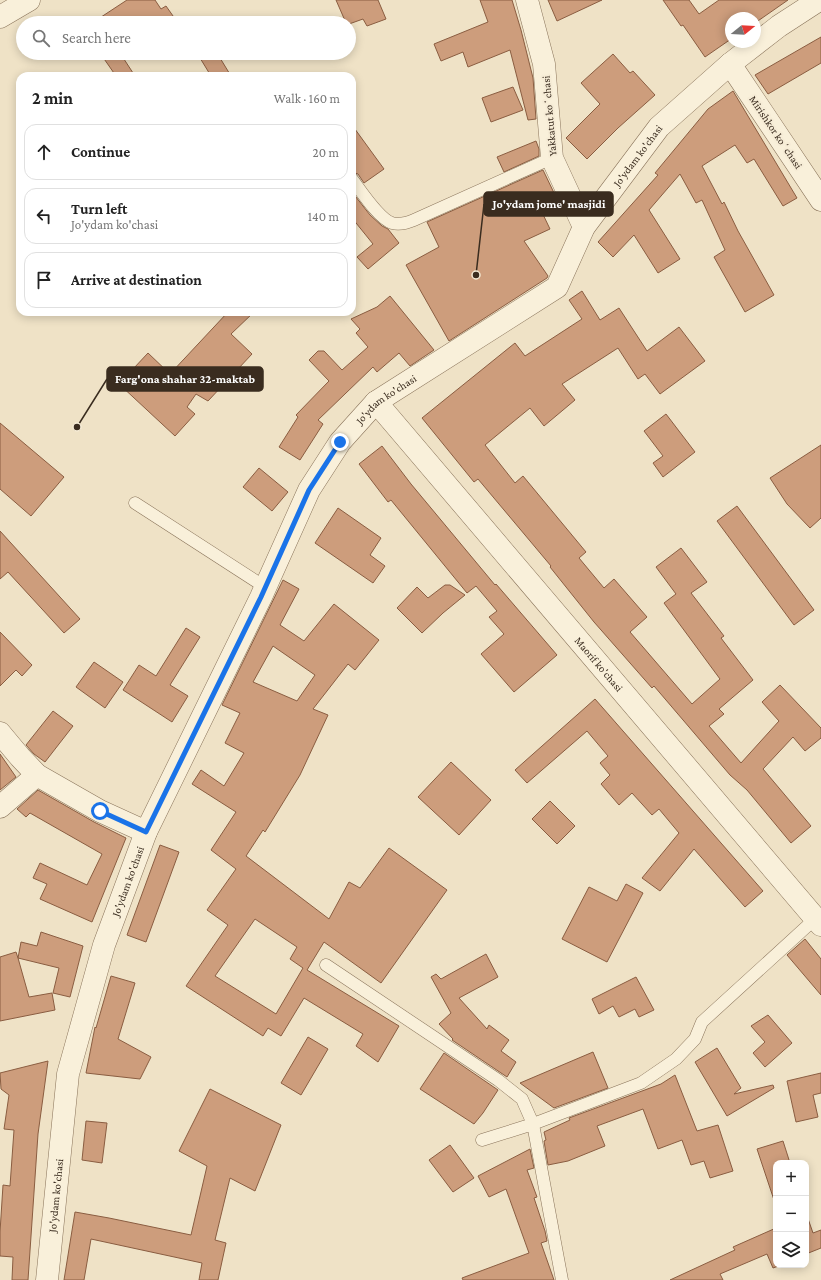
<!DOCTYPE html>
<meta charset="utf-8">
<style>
body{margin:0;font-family:"Crimson Pro",serif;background:#f2f2f2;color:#222}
.controls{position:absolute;right:12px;bottom:12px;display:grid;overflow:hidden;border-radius:8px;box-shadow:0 2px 10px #0003}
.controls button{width:36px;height:36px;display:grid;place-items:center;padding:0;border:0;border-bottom:1px solid #e0e0e0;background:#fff;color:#222;font:20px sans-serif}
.compass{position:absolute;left:725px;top:12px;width:36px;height:36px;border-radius:50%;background:#fff;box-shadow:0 2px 10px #0003;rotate:72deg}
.stop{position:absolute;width:12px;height:12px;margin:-9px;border:3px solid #1a73e8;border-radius:50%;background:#fff}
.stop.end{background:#1a73e8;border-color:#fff;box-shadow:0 1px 4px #0008}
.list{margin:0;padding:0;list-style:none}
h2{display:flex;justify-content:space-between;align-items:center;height:52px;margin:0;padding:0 16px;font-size:17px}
h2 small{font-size:13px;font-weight:400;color:#767676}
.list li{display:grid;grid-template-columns:26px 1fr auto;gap:12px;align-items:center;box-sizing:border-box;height:56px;margin:0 8px 8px;padding:0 8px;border:1px solid #e0e0e0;border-radius:12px}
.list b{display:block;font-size:15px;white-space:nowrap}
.list p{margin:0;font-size:13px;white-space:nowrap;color:#767676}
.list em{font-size:13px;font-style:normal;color:#767676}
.icon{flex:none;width:22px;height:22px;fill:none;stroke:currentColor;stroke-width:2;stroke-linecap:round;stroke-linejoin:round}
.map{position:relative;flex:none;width:821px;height:1280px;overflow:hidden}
.search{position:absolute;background:#fff;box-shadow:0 2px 10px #0003;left:16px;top:16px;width:340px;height:44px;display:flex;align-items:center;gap:10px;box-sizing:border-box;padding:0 14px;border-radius:22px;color:#767676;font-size:15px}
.panel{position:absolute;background:#fff;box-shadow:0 2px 10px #0003;left:16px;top:72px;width:340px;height:244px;border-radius:12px}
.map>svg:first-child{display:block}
.building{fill:#cd9d7c;stroke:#8a5d41;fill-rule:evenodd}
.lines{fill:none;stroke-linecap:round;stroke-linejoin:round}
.service-casing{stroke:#8a745b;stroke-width:13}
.minor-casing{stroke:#8a745b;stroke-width:23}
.service{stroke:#f9f0da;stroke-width:12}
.minor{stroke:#f9f0da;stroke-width:22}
.route{stroke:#1a73e8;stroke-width:5}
.labels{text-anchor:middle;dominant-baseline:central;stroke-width:4;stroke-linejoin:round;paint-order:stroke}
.street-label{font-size:11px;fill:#3a2c1f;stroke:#f6ecd6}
.leader{fill:none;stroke:#3a2c1f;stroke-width:1.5}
.callout-dot{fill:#3a2c1f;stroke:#f6ecd6;stroke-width:1.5}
.callout{fill:#3a2c1f;stroke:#3a2c1f;stroke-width:1.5}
.callout-label{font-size:12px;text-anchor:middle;font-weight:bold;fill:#fff}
</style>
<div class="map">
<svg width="821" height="1280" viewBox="0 0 821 1280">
<rect width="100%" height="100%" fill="#efe2c6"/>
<path class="building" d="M127 0H155L161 9 166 6 178 23H92Z
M336 0H378L386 19 367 26 363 19 349 24 346 23Z
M480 0H512L521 30 533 78 536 119 528 120 510 50 468 67 463 52 441 61 434 44 488 22Z
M548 0H602L557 21Z
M663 0H689L699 14 719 0H788L755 23V18H731V39L705 57 683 25 681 26Z
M821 37V63L768 94 755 75Z
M100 53H120L135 76H116Z
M197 53H217L231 76H211Z
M613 54 630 73 633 71 655 95 618 128 587 159 566 138 600 104 581 83Z
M513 87 523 110 491 122 482 98Z
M733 91 797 198 783 206 754 159 747 163 735 145 702 166 722 204 724 202 738 231 774 295 745 312 714 257 725 250 702 200 696 203 680 174 649 210 680 259 658 273 634 235 613 257 598 242 658 175 655 173 708 109Z
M352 125 384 169 364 183 358 174 352 172Z
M536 141 539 149V156L504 172 497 157Z
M543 170 555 195 538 204 550 229 524 241 548 276 547 278 449 341 406 265 439 247 427 222Z
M352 192 370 215 382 226 388 229 399 243 368 269 357 257 373 244 352 218Z
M582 291 600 320 619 308 647 351 679 327 705 361 660 394 645 374 638 379 618 348 562 384 575 400 544 426 530 408 485 445 515 483 523 476 586 552 579 558 604 588 614 579 647 617 630 632 692 704 720 679 664 603 676 594 656 567 681 548 707 582 691 593 724 636 721 638 753 680 719 709 724 714 709 726 741 763 779 721 762 702 780 685 821 728V738L805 751 793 737 763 769 811 826 791 843 747 790 730 775 654 686 652 688 594 622 550 567 551 566 478 479 474 482 422 418 515 343 525 356 582 319 569 300Z
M390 296 434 350 410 366 399 353 377 372 373 367 318 420 323 424 300 460 279 447 298 417 296 415 329 381 309 360 318 351H324L342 370 368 347 356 333 360 329 351 319 377 307Z
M228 312H254L231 334 252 354 208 401 196 394 187 407 195 414 175 436 119 384 148 353 170 374Z
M666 414 695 452 663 477 653 463 663 456 644 431Z
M0 423 64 477 31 516 0 489Z
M821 445V518L810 528 787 504 770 478Z
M382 446 411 484 495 585 496 584 557 655 514 692 481 654 504 634 489 617 497 611 476 586 467 593 391 500 388 502 359 464Z
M259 468 288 492 272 511 243 487Z
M737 506 814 610 794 625 717 521Z
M338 508 381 538 370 555 385 566 373 583 315 543Z
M0 531 80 619 64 633 8 572 0 579Z
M283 580 299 589 280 625 304 641 334 604 379 640 355 670 348 664 313 709 328 715 300 775 265 832 263 830 246 856 329 919 349 882 360 888 389 848 447 890 381 983 324 942 307 970 399 1026 378 1062 356 1046 363 1034 304 998 281 1036 268 1028 263 1036 186 986 228 925 207 910 236 869 211 850 236 812 192 784 201 770 224 786 244 753 225 743 240 713 222 705ZM273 646 315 675 297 701 253 682ZM255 919 297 947 290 959 303 968 276 1014 215 976Z
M445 585H450L465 595 443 613 422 633 397 608 417 587 428 598Z
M186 628 200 637 170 685 188 696 172 722 123 690 139 665 156 676Z
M0 632 32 665 22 676 16 670 0 686Z
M94 662 123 682 105 708 76 687Z
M595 699 763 891 745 907 694 849 660 891 642 878 679 833 659 809 652 815 632 793 619 805 601 784 610 775 600 763 608 756 587 731 527 783 515 770Z
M53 711 73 726 45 762 34 754 26 745Z
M0 754 16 777 0 790Z
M451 762 491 800 459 835 418 797Z
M38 790 94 822 126 838 92 922 40 899 47 884 33 878 40 863 87 885 102 854 30 813 26 817 17 809Z
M550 801 575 826 557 844 532 819Z
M160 845 179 852 146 942 127 935Z
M626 884 643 893 607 962 562 939 589 887 617 901Z
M41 932 83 946 70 997 53 993 59 968 18 958 29 997 52 993 55 1010 0 1021V957L16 952 18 958 21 942 37 946Z
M805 939 821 959V995L787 955Z
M486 954 498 977 459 998 487 1029 489 1025 509 1040 501 1051 516 1062 507 1077 452 1040 453 1039 439 1024 451 1013 431 977 436 974 441 979Z
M111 976 135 983 118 1039 151 1057 140 1079 86 1073 95 1027 96 1028Z
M636 977 654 1010 639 1017 635 1009 619 1017 613 1006 599 1014 592 999Z
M768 1015 792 1043 765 1067 753 1053 765 1042 751 1026Z
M308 1037 328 1049 301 1095 281 1083Z
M717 1048 741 1088 734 1094 773 1085 774 1088 727 1116 695 1062Z
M593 1052 608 1088 554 1108 520 1083Z
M444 1053 498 1090 483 1113 474 1124 420 1089Z
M48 1061 38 1134 28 1280H12L13 1257 0 1256V1232L3 1185 10 1186 14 1130 4 1129 9 1095 1 1089 0 1073Z
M821 1073V1093L813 1095 818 1117 796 1122 787 1081Z
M675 1075 697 1131 718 1125 733 1171 710 1178 704 1161 691 1165 682 1140 658 1149 643 1109 597 1126 605 1146 568 1161 548 1165 544 1141 546 1140 544 1132 570 1120 569 1118 661 1084Z
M210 1089 281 1125 255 1191 230 1178 215 1240 226 1243 218 1280H199L202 1263 91 1239 84 1280H64L75 1212 109 1218 191 1235 207 1166 179 1151Z
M86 1121 107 1123 102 1163 82 1160Z
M783 1141 790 1163H776V1206L757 1149Z
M450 1145 474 1178 453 1192 429 1160Z
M530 1149 534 1168 527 1170 537 1197 534 1198 545 1231 547 1241 541 1243 554 1280H463L462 1278 529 1253 506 1189 489 1197 478 1176Z
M806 1213 813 1233 821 1230V1248L806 1254Z
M776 1228V1265H781L773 1268 767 1254 720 1274 723 1280H670L735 1250 733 1247Z"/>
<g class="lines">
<defs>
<path id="service" d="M352 179C361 191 379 219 392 223 400 225 407 223 414 220L552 158
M135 503 265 587
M326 965 498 1080 522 1099 533 1124 482 1140
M562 1280 533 1124 641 1083 676 1059 695 1039 702 1022 816 918"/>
<g id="minor">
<path d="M527 0 544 64 552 158 584 227"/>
<path d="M0 17 29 0"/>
<path d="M730 64 821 200"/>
<path id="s1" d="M376 402 821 925"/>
<path d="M0 733 20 757 37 775 100 811 146 832"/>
<path d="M0 807 37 775"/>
<path id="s2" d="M47 1280 68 1074 104 945 146 832 261 597 309 490 340 442 376 402 557 287 584 227 659 127 730 64 779 26 819 0"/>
</g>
</defs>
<use href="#service" class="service-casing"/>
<use href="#minor" class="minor-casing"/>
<use href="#service" class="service"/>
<use href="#minor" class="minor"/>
</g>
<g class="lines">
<path class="route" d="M100 811 146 832 261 597 309 490 340 442"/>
</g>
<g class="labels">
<g class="street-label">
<text transform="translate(549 116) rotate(-95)">Yakkatut koʻchasi</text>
<text transform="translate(776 132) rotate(56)">Mirishkor koʻchasi</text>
<text stroke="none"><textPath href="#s2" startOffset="1321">Jo'ydam ko'chasi</textPath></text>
<text stroke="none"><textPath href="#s2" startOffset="961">Jo'ydam ko'chasi</textPath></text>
<text stroke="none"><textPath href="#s1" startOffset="344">Maorif ko'chasi</textPath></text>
<text stroke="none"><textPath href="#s2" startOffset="409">Jo'ydam ko'chasi</textPath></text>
<text stroke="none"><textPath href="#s2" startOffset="85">Jo'ydam ko'chasi</textPath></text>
</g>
</g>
<path class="leader" d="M476 275L484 204M77 427L107 379"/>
<g class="callout-dot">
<circle cx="476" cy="275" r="4"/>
<circle cx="77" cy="427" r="4"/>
</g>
<g class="callout">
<rect x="484" y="192" width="129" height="24" rx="4"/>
<rect x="107" y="367" width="156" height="24" rx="4"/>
</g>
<g class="callout-label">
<text x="549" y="208">Jo'ydam jome' masjidi</text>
<text x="185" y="383">Farg'ona shahar 32-maktab</text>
</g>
</svg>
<div class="controls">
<button>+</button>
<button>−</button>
<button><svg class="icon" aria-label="layers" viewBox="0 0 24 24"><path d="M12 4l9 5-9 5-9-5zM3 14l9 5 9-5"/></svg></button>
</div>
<svg class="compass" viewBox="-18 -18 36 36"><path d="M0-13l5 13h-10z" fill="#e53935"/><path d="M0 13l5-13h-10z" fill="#767676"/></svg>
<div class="stop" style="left:100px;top:811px"></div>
<div class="stop end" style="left:340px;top:442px"></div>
<div class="search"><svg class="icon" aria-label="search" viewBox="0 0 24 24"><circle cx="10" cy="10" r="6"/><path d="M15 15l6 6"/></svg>Search here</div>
<section class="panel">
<h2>2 min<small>Walk · 160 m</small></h2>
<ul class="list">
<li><svg class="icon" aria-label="ahead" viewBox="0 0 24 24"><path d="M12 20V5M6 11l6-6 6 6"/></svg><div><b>Continue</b></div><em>20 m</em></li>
<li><svg class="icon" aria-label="left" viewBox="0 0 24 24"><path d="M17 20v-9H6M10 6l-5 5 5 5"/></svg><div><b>Turn left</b><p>Jo'ydam ko'chasi</p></div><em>140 m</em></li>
<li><svg class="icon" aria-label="arrive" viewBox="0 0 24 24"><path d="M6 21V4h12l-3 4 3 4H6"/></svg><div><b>Arrive at destination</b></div></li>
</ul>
</section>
</div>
